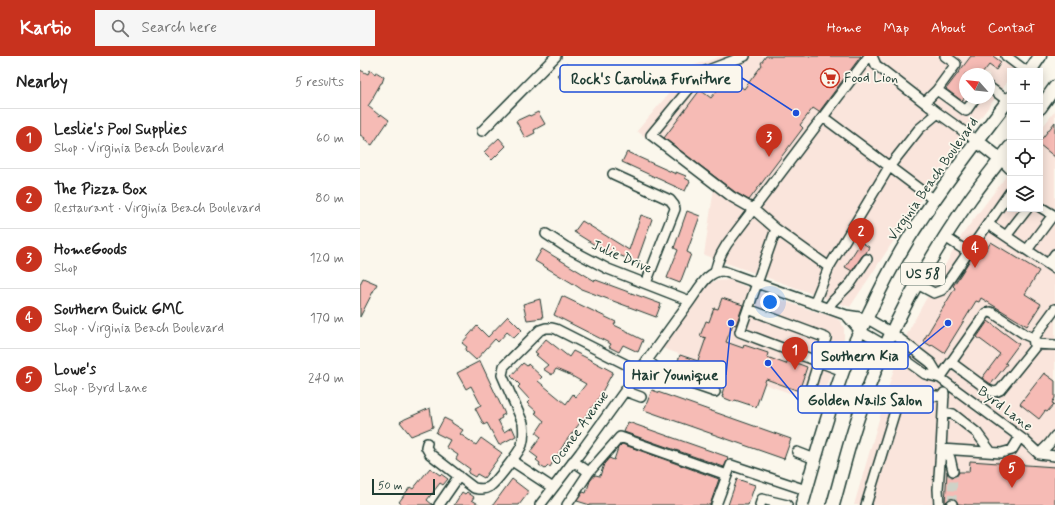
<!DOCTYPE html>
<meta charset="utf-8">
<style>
body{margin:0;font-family:Mynerve,sans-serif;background:#f6f6f6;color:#222}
.controls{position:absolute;right:12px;top:12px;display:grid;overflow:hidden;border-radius:0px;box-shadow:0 2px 10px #0003}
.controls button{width:36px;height:36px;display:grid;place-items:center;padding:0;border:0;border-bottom:1px solid #e0e0e0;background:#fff;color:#222;font:20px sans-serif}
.compass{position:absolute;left:599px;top:12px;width:36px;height:36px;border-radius:50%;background:#fff;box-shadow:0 2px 10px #0003;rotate:297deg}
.scale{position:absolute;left:12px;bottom:10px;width:63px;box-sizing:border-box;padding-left:4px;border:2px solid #1f3d34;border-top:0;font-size:11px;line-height:14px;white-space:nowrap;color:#1f3d34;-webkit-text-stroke:3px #fbf7ec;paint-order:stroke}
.you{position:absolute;left:410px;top:246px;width:14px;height:14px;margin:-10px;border:3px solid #fff;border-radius:50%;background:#1a73e8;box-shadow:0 0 0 6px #1a73e833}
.badge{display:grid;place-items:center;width:26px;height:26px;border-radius:50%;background:#c8321e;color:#fff;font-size:13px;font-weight:700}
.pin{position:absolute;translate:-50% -33px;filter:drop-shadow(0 1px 2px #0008)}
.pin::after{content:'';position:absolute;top:21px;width:14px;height:12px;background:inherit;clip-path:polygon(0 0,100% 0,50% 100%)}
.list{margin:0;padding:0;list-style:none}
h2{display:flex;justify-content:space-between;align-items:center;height:52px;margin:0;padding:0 16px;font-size:17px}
h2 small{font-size:13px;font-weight:400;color:#767676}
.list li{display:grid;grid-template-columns:26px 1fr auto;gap:12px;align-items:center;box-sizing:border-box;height:60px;padding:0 16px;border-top:1px solid #e0e0e0}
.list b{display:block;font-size:15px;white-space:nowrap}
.list p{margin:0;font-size:13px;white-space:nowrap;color:#767676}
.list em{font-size:13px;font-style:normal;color:#767676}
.icon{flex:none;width:22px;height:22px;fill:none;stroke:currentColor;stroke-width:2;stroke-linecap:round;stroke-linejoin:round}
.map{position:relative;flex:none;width:695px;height:449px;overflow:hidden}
header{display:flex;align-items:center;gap:24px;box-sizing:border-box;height:56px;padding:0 20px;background:#c8321e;color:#fff}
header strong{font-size:19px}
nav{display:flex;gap:22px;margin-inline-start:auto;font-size:14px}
.search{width:280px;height:36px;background:#f6f6f6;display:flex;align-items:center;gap:10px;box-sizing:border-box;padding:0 14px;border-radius:0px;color:#767676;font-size:15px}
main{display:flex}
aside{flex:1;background:#fff}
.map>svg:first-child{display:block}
.built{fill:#fae5dc;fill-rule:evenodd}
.building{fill:#f6bbb5;stroke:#1f3d34}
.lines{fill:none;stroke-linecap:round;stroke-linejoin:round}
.minor-tunnel{stroke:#cfd2c7;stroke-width:9;stroke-dasharray:9 4.5;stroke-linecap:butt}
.minor-casing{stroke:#1f3d34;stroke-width:12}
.major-casing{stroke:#1f3d34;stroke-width:15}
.minor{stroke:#fbf7ec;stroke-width:9}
.major{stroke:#fbf7ec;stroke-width:12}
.labels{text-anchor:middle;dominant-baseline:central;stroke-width:3.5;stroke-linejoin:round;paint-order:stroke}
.shield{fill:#fbf7ec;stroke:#61756b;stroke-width:1}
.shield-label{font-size:13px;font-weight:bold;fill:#1f3d34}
.poi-label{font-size:14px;fill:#1f3d34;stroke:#fbf7ec;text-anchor:start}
.street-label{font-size:14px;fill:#1f3d34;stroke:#fbf7ec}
.leader{fill:none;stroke:#1d4ed8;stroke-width:1.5}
.callout-dot{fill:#1d4ed8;stroke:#fbf7ec;stroke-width:1.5}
.callout{fill:#fbf7ec;stroke:#1d4ed8;stroke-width:1.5}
.callout-label{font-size:15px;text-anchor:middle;font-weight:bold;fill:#1f3d34}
</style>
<header>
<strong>Kartio</strong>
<div class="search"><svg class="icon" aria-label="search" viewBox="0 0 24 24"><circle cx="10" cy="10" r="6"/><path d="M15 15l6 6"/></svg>Search here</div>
<nav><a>Home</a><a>Map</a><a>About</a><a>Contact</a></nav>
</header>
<main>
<aside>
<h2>Nearby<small>5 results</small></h2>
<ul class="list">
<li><span class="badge">1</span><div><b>Leslie's Pool Supplies</b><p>Shop · Virginia Beach Boulevard</p></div><em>60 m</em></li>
<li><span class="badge">2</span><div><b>The Pizza Box</b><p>Restaurant · Virginia Beach Boulevard</p></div><em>80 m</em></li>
<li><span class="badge">3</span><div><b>HomeGoods</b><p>Shop</p></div><em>120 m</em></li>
<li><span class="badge">4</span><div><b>Southern Buick GMC</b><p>Shop · Virginia Beach Boulevard</p></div><em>170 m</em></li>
<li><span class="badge">5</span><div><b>Lowe's</b><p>Shop · Byrd Lane</p></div><em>240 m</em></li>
</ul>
</aside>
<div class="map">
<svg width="695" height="449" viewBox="0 0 695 449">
<rect width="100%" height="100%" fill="#fbf7ec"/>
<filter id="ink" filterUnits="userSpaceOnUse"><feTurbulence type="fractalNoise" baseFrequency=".025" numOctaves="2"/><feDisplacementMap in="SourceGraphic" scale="8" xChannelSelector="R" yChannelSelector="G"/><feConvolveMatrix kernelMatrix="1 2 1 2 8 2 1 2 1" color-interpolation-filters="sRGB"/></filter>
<g filter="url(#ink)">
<path class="built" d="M362 0H635L655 14 650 15V22L569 131 490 251 344 199 354 132 277 75 332 10ZM605 18H629V42H605Z
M695 55V449H494L532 319 548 276 561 252 602 179 650 115V153H680V74Z
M370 224 408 240 476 262 481 266 484 272V284L461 348 302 292 347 228 355 225Z"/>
<path class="building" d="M406 0H501L459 56 453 52 440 69 443 72 389 144 375 136 304 82 340 34 351 42 368 21 384 33 402 9 401 7Z
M611 0H633L641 6 636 14 629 9 622 18H605V41L602 45 586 33Z
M207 7 215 16 204 27 197 19 202 14 201 12Z
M0 14 8 18 10 14 15 18 16 16 24 21 22 27H21L13 41H14L8 50 20 60 21 58 29 64 12 89 4 84 5 82 0 79Z
M178 56 185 68 174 74 175 77 165 82 156 65 169 59 170 60Z
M695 66V101L680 89V85Z
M139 82 146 90 132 104 124 96Z
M267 96 316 118V116L326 120 325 122 330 125 325 135 262 106Z
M327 155 340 160 327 196 331 198 320 227 307 222 318 194 314 192Z
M281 159 292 163 276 208 268 205 269 203 256 198 254 201 214 176 222 165 269 194Z
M501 186 509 191 506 197 502 200 492 215 485 211Z
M631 186 679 215 665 238 681 248 667 270 621 242 619 246 616 245 584 297 572 289 571 290 563 285 595 232 593 230 601 218 615 196 622 200Z
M182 193 235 225 236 224 301 248 296 261 221 233 212 227 175 205Z
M3 222 17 228 0 261V228Z
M202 240 256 266 254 269 269 276V277L283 284 278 296 263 289 259 296 249 291 251 288 194 259Z
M362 242 383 249 376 269 373 268 366 286 383 292 384 289 408 297 407 301 426 308 428 304 447 311 439 335 406 323 396 351 375 344 374 346 362 341 363 338H362L365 327 335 315 332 322 314 316 320 299 338 305 346 282 340 280 346 265 349 266 354 252 358 253Z
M180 243 183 262 167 264 163 248Z
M148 260 162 274 154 282 147 276 138 286 135 283 116 304 105 294 107 291 102 287 117 270 128 281Z
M628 265 659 288 645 307 647 308 631 328 622 322 640 298 617 281Z
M186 283 209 301 213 295 225 301 253 316 237 345 206 385 190 411 188 410 185 413 179 409 180 407 176 404 178 402 170 396 181 381 176 377 184 365 175 357 177 356 167 347 170 344 158 331 160 329 151 320 163 307 167 310 168 308 182 321 178 325 206 348 213 338 216 341 226 328 210 319 196 313 192 319 183 313 188 309 176 299 178 298 175 296Z
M120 305 145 358 141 360 142 362 138 364 144 376 152 371 156 380 139 389 127 367 124 369 115 352 121 349 111 330 106 333 97 317Z
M684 317 695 325V342L692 347 694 348 687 356 685 355 679 363 660 348Z
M292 334 431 383 424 403 284 354Z
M70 352 73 371 51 380 40 366 45 363Z
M84 362 92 366V367L103 374 100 378 116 389 121 382 142 397 124 422 117 418 115 421 108 417 110 413 96 403 98 399 86 391 90 384 76 377Z
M268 366 368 401 367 405 364 411 264 376Z
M262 388 359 423 350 449H230L217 445 223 436 226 437 230 425 235 419 240 420 244 408 249 402 254 404 258 392Z
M610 405 695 411V449H607L598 448 596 444 593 442 588 444 585 447 587 415 588 419 592 421 597 420 599 416H609Z
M70 412 80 419 81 418 88 423 83 429 80 427 67 444 73 449H43L39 446 50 431 53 433Z
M152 423 169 436 159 449H133Z
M377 423 395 429 388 449H368Z
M102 436 105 438 107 436 114 441 112 444 120 449H94Z"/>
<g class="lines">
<path class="minor-tunnel" d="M592 448 593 415"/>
<defs>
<path id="minor" d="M385 0 343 16 291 79 372 141 393 153 416 173 380 276 483 315
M512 0 516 9 578 57 617 85
M646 0 666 15
M629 31 648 45
M577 34 596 8 585 0
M565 46 577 34 606 55 615 42
M463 61 574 144
M122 75 196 0
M641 104 650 113
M253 118 310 144 314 149 315 153 286 227
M680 151 695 160
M628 168 695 213
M416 173 469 211
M186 178 206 191 248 213 330 245
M646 180 667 153
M585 181 608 196
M667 194 693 159
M688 208 695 198
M355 216C357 206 361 197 367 188L509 0
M557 228 574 237 582 234 650 136
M454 248 469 211 529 111 559 73 578 57
M468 252 473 245 491 227 507 203
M388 253 466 282 450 333
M486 259 500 275 526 290 565 318 580 322 664 384 679 398 695 400
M674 288 695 289
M287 304 303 318 355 336
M592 307 627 333C632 336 635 337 640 334L674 292V288L673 282
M580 322 626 257 630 256 633 257 666 279 673 282 676 279 695 253
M265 335 281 341
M583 356 593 358 617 377 631 396
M67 387 66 391 70 398 114 432C120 433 124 434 129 431 135 428 159 396 162 389 164 382 164 375 163 367L142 319 144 310 180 274 186 272H192L196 273 279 315
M581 393 641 397 652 394 660 381
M581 393 590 402 593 415
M437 396 455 403
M679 398 689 388 695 380
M152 405 193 432
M229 416 260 381 367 419
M79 449 99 420
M180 449 220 397 330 245C339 233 347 215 363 215L486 259 506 262 532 277 571 307 580 322
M207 449 229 416 213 405
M356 449 371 409 446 434
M400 449 402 443 427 449
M506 449 539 342 544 338 552 337 584 341
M579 449 578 433 581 393 584 337
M591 449 592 448"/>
<path id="major" d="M670 15 680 0
M680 52 695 31
M617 85 641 104
M442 449C456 400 469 351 487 304 494 287 502 271 510 255 525 223 542 191 562 162 589 121 620 81 650 42
M473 449C482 418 489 386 500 356 507 334 516 312 525 291 548 239 578 189 611 142 624 124 637 108 650 91"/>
</defs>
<use href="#minor" class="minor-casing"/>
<use href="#major" class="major-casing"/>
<use href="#minor" class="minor"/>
<use href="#major" class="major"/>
</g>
</g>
<defs>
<symbol id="supermarket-ring" viewBox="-11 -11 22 22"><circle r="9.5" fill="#fbf7ec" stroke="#c8321e" stroke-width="1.5"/><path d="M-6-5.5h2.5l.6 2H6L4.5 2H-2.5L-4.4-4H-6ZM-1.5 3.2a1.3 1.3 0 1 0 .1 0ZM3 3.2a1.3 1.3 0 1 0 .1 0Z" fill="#c8321e"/></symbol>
</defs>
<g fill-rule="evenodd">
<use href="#supermarket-ring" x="459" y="11" width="22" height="22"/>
</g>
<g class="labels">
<rect class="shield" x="541" y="207" width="44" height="22" rx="3"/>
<g class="shield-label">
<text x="563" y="218">US 58</text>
</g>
<g class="poi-label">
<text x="484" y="22">Food Lion</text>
</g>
<g class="street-label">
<text transform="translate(573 123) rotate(-55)">Virginia Beach Boulevard</text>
<text transform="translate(262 201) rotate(23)">Julie Drive</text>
<text transform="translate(645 353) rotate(37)">Byrd Lane</text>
<text transform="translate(220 372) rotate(-54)">Oconee Avenue</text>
</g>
</g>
<path class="leader" d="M436 57L382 22M588 267L548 300M371 267L366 319M408 307L438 344"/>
<g class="callout-dot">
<circle cx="436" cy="57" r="4"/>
<circle cx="588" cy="267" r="4"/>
<circle cx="371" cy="267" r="4"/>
<circle cx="408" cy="307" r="4"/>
</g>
<g class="callout">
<rect x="200" y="9" width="182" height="27" rx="4"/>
<rect x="452" y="286" width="96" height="27" rx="4"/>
<rect x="264" y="305" width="102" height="27" rx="4"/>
<rect x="438" y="330" width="135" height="27" rx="4"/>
</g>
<g class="callout-label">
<text x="291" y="28">Rock's Carolina Furniture</text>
<text x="500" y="305">Southern Kia</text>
<text x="315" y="324">Hair Younique</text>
<text x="505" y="349">Golden Nails Salon</text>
</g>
</svg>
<div class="controls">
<button>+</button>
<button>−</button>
<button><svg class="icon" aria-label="locate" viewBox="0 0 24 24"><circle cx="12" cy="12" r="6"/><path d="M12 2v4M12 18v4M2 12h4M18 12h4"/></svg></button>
<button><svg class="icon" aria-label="layers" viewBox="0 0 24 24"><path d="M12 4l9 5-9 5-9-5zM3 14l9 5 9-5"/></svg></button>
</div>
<svg class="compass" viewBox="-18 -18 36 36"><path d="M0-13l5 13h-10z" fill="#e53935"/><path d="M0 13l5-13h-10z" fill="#767676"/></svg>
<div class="scale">50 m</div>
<div class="you"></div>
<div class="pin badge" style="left:435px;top:314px">1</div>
<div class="pin badge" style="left:501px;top:195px">2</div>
<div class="pin badge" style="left:409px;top:101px">3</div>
<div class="pin badge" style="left:615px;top:212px">4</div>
<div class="pin badge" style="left:652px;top:432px">5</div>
</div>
</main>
